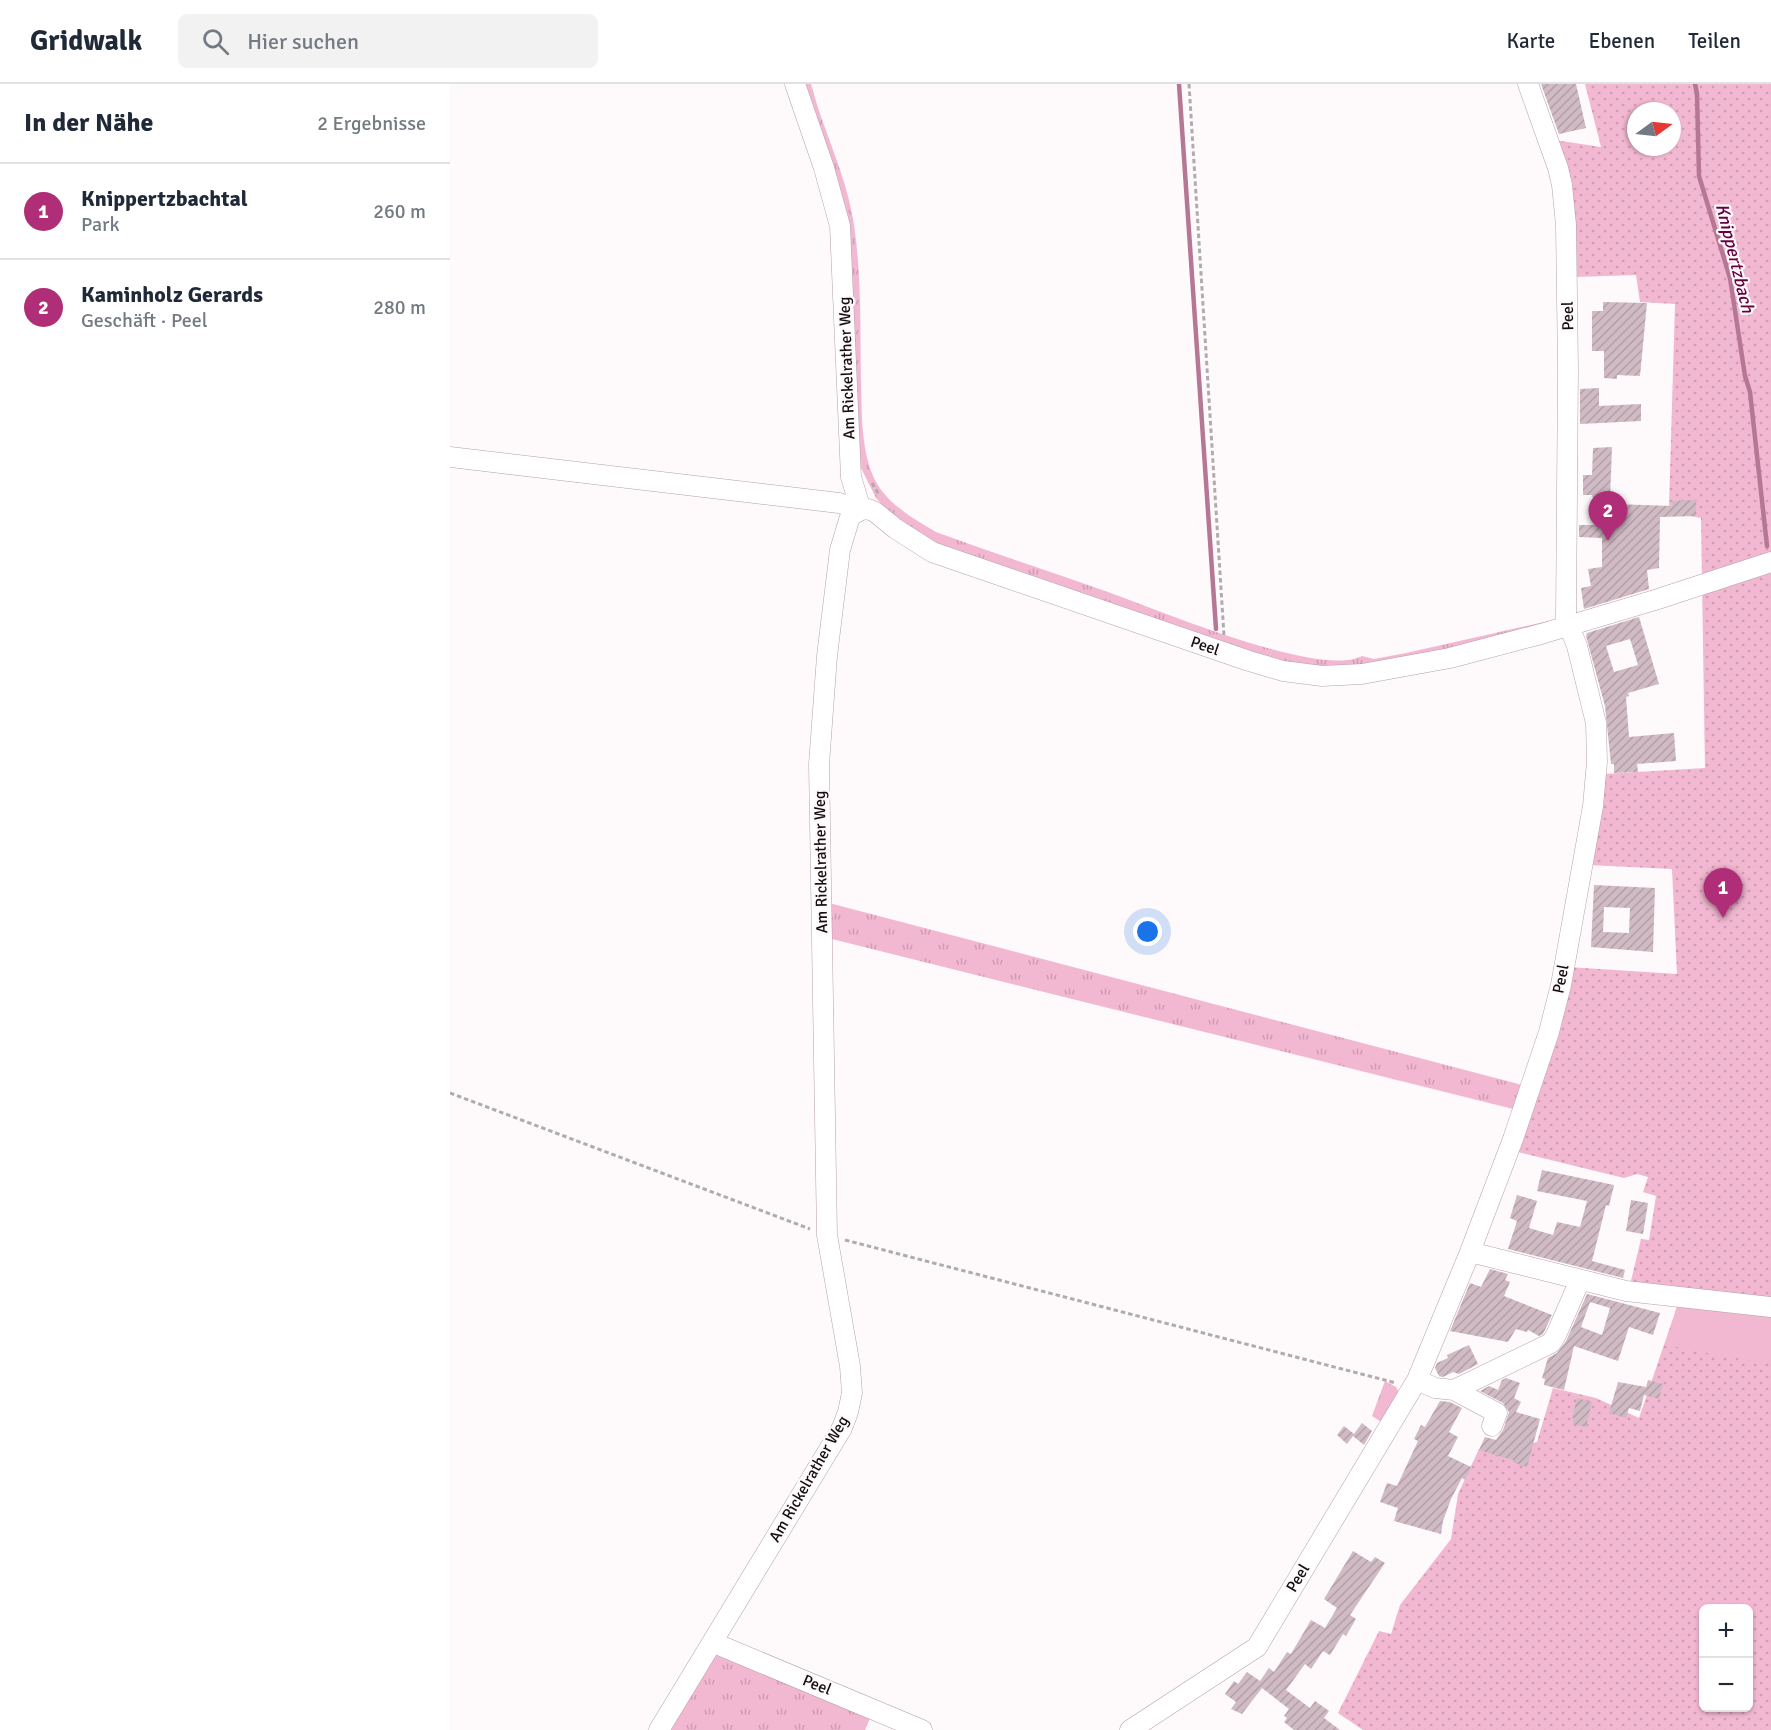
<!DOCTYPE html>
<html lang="de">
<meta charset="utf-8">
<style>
body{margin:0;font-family:Signika,sans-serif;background:#f2f2f3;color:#1f2937}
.controls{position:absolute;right:18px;bottom:18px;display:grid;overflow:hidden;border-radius:9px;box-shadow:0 2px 4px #0004}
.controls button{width:54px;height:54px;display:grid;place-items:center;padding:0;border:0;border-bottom:2px solid #e0e1e3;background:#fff;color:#1f2937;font:30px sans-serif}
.compass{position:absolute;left:1177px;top:18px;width:54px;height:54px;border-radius:50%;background:#fff;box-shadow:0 2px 4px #0004;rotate:75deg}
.you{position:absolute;left:698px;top:848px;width:21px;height:21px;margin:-15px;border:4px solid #fff;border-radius:50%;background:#1a73e8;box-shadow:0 0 0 9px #1a73e833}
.badge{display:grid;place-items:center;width:39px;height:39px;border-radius:50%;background:#b02e78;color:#fff;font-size:20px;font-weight:700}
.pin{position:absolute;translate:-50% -50px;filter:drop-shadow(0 2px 3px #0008)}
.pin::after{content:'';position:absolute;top:32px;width:21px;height:18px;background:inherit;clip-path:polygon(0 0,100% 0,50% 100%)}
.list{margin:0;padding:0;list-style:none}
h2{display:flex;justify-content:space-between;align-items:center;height:78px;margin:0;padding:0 24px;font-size:26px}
h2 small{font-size:20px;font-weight:400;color:#747a83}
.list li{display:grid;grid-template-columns:39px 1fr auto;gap:18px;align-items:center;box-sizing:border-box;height:96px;padding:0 24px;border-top:2px solid #e0e1e3}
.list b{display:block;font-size:22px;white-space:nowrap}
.list p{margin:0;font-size:20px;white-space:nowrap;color:#747a83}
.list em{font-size:20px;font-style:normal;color:#747a83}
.icon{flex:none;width:33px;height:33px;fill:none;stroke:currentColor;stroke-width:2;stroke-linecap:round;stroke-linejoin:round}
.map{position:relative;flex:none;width:1321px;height:1646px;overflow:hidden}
header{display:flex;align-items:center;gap:36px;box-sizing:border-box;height:84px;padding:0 30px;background:#fff;border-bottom:2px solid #e0e1e3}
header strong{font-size:28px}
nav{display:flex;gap:33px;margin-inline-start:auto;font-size:21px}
.search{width:420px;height:54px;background:#f2f2f3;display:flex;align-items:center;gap:15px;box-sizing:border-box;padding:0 21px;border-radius:9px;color:#747a83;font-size:22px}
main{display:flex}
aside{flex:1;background:#fff}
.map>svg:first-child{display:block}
.grass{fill:url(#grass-tufts)}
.park{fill:url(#park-dots);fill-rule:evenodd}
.pitch{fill:#f2b7d1}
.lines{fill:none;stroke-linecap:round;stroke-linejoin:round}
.stream{stroke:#b57794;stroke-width:4.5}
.building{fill:url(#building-hatch);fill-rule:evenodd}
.minor-casing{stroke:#b6a1aa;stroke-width:21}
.path{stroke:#b1abad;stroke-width:3;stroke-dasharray:4.5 3;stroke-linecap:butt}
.minor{stroke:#fff;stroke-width:20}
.labels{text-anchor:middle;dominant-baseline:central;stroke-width:4.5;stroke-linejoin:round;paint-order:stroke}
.street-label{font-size:16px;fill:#160f12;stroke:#fef9fb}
.water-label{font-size:18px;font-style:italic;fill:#660040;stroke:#fef9fb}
</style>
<header>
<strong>Gridwalk</strong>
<div class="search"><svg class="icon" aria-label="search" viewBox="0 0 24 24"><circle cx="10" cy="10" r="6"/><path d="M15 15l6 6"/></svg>Hier suchen</div>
<nav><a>Karte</a><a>Ebenen</a><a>Teilen</a></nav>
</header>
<main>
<aside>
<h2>In der Nähe<small>2 Ergebnisse</small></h2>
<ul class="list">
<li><span class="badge">1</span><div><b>Knippertzbachtal</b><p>Park</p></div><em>260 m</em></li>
<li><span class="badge">2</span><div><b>Kaminholz Gerards</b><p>Geschäft · Peel</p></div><em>280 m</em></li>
</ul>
</aside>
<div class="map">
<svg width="1321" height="1646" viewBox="0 0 1321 1646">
<defs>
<pattern id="grass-tufts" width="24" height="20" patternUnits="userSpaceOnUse" patternTransform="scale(1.5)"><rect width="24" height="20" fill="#f2b7d1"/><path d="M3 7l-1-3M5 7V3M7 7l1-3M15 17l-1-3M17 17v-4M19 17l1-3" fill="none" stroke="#cf9cb2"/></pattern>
<pattern id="park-dots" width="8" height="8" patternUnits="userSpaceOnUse" patternTransform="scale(1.5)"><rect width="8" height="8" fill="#f2b7d1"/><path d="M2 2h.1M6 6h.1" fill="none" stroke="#cf9cb2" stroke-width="1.8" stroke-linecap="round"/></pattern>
<pattern id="building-hatch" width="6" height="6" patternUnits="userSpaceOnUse" patternTransform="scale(1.5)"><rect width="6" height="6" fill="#d0bac4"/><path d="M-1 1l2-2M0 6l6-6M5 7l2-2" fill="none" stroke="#b29fa7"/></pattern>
</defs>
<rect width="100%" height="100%" fill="#fef9fb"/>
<path class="grass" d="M352 0H361C373 46 395 88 403 135 412 189 410 245 411 300 412 332 411 369 426 398 439 421 464 435 486 448 543 469 601 488 658 508 706 525 870 595 912 572L924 575 956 569 1103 536 1101 543 949 577 878 585 824 576 482 458 445 435 426 414 408 378 401 243Z
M379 819 1076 1002 1067 1026 378 854Z
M935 1297 946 1303 950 1310 936 1341 922 1332Z
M269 1561 424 1625 415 1646H218Z"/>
<path class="park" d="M1135 0H1321V1646H913L888 1629 929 1547 941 1550 950 1521 1001 1455 1008 1410 1029 1365 1051 1369 1087 1358 1103 1304 1146 1314 1189 1334 1232 1208 1180 1201 1191 1155 1199 1156 1206 1112 1193 1108 1198 1093 1187 1090 1174 1094 1064 1067 1118 883 1227 890 1222 785 1138 781 1154 690 1255 684 1251 434 1223 429 1219 422 1225 220 1190 218 1186 191 1124 193 1105 56 1151 63ZM1186 27H1222V63H1186ZM1254 1524H1298V1624H1254Z"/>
<path class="pitch" d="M1228 1218 1321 1231V1280L1234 1265 1217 1260Z"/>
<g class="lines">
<path class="stream" d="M729 0 766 545
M1245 0 1247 10 1249 92 1280 194 1295 292 1300 308 1317 462"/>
</g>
<path class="building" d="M1091 0H1126L1136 44 1109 50Z
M1153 218 1197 219 1190 292 1167 291V295L1154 294V267H1142V227H1153Z
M1149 304V322L1191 320V337L1130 340V305Z
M1162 363 1160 415H1166L1165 420 1222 422V417L1246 416V432L1210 433 1209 484 1197 486 1199 505 1134 525 1131 504 1141 502 1138 485 1152 483V454L1129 453V441H1152V415H1143L1142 411H1133V391H1142L1143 364Z
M1189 533 1209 600 1178 609 1179 612 1176 613 1179 653 1224 649 1226 677 1187 680 1188 688 1164 689V680H1161L1155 622 1136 552 1137 549ZM1180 555 1188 581 1164 588 1156 562Z
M1144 801 1205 804 1203 868 1141 863ZM1154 823 1180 824 1179 849 1153 848Z
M1092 1086 1164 1101 1159 1122 1156 1121 1142 1177 1175 1186 1173 1194 1058 1165 1067 1137 1060 1134 1067 1111 1087 1117 1079 1144 1103 1151 1107 1138 1130 1143 1137 1117 1087 1107Z
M1181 1116 1198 1119 1193 1150 1176 1147Z
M1040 1185 1058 1190 1055 1196 1060 1198 1054 1212 1102 1231 1093 1250 1089 1252 1078 1246 1077 1248 1066 1245 1058 1258 1000 1247 1020 1199 1031 1203Z
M1137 1210 1210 1229 1203 1251 1179 1243 1168 1277 1124 1262 1114 1306 1094 1301 1095 1295 1092 1294 1098 1274 1107 1269 1116 1257ZM1140 1218 1160 1224 1152 1251 1131 1243Z
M1019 1261 1028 1280 1009 1290 1003 1288 993 1293 989 1292 985 1284 987 1279 998 1274 997 1271Z
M1056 1294 1070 1299 1064 1314 1071 1318 1066 1328 1090 1335 1077 1383 1065 1379 1066 1377 1029 1366 1035 1353 1046 1356 1053 1346 1059 1328 1053 1319 1030 1307 1039 1302 1048 1306 1052 1296Z
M1198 1296 1213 1300 1209 1315 1194 1311Z
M1168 1298 1196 1303 1190 1327 1179 1324 1176 1334 1159 1329Z
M1127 1314 1142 1318 1136 1343 1123 1340 1124 1334H1122Z
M990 1317 1000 1318 1012 1324 999 1348 1008 1353 998 1372 1021 1383 1015 1396 1012 1394 1001 1415 993 1437 991 1450 944 1437 948 1424 930 1418 937 1399 947 1402 968 1357 964 1355 971 1341 975 1343Z
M912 1339 922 1347 914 1361 903 1352 897 1360 887 1351 894 1342 904 1350Z
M903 1467 921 1478 925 1473 935 1479 900 1531 906 1535 896 1552 893 1550 880 1571 873 1567 861 1585 855 1580 836 1606 860 1624 865 1617 879 1627 874 1634 890 1646H844L834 1638 837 1634 834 1632 839 1625 812 1604 792 1630 781 1625 786 1618 775 1610 784 1597 788 1600 797 1588 810 1597 819 1584 824 1588 837 1568 841 1570 861 1536 875 1544 887 1524 874 1515Z"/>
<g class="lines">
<defs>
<path id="minor" d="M345 0 374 84 390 142 401 393 411 426
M0 373 389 419 411 426 418 425 425 428 446 445 482 468 799 577 833 587 872 592 912 590 1000 574 1091 550 1205 516 1321 478
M1020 1168 1176 1207 1321 1223
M967 1296 985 1304 1004 1306 1047 1329 1042 1342
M1004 1306 1101 1259 1106 1251 1130 1196
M266 1553 269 1561 472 1646
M209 1646 392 1344 398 1328 402 1309 400 1282 377 1151 369 680 377 572 390 466 399 436 402 431 411 426
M680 1646 807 1563 967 1296 1020 1168 1063 1055 1099 948 1111 901 1143 722 1147 678 1146 639 1127 562 1116 534 1118 285 1116 141 1112 101 1108 84 1078 0"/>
</defs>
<use href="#minor" class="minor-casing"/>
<path class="path" d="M739 0 774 552
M422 399 429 411
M0 1009 360 1145
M395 1156 946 1299"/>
<use href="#minor" class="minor"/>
</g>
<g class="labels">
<g class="street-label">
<text transform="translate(1118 232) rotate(-91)">Peel</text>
<text transform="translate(397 284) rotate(-92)">Am Rickelrather Weg</text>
<text transform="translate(755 562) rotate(19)">Peel</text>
<text transform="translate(371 778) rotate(-91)">Am Rickelrather Weg</text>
<text transform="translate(1111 895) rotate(-79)">Peel</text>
<text transform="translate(359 1395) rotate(-60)">Am Rickelrather Weg</text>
<text transform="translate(848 1494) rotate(-59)">Peel</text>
<text transform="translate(367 1601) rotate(22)">Peel</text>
</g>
<g class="water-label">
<text transform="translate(1285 174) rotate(76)">Knippertzbach</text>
</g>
</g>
</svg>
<div class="controls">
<button>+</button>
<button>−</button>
</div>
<svg class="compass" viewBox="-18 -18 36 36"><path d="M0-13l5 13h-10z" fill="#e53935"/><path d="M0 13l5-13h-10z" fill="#747a83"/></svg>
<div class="you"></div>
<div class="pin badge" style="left:1273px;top:834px">1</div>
<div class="pin badge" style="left:1158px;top:457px">2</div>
</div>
</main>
